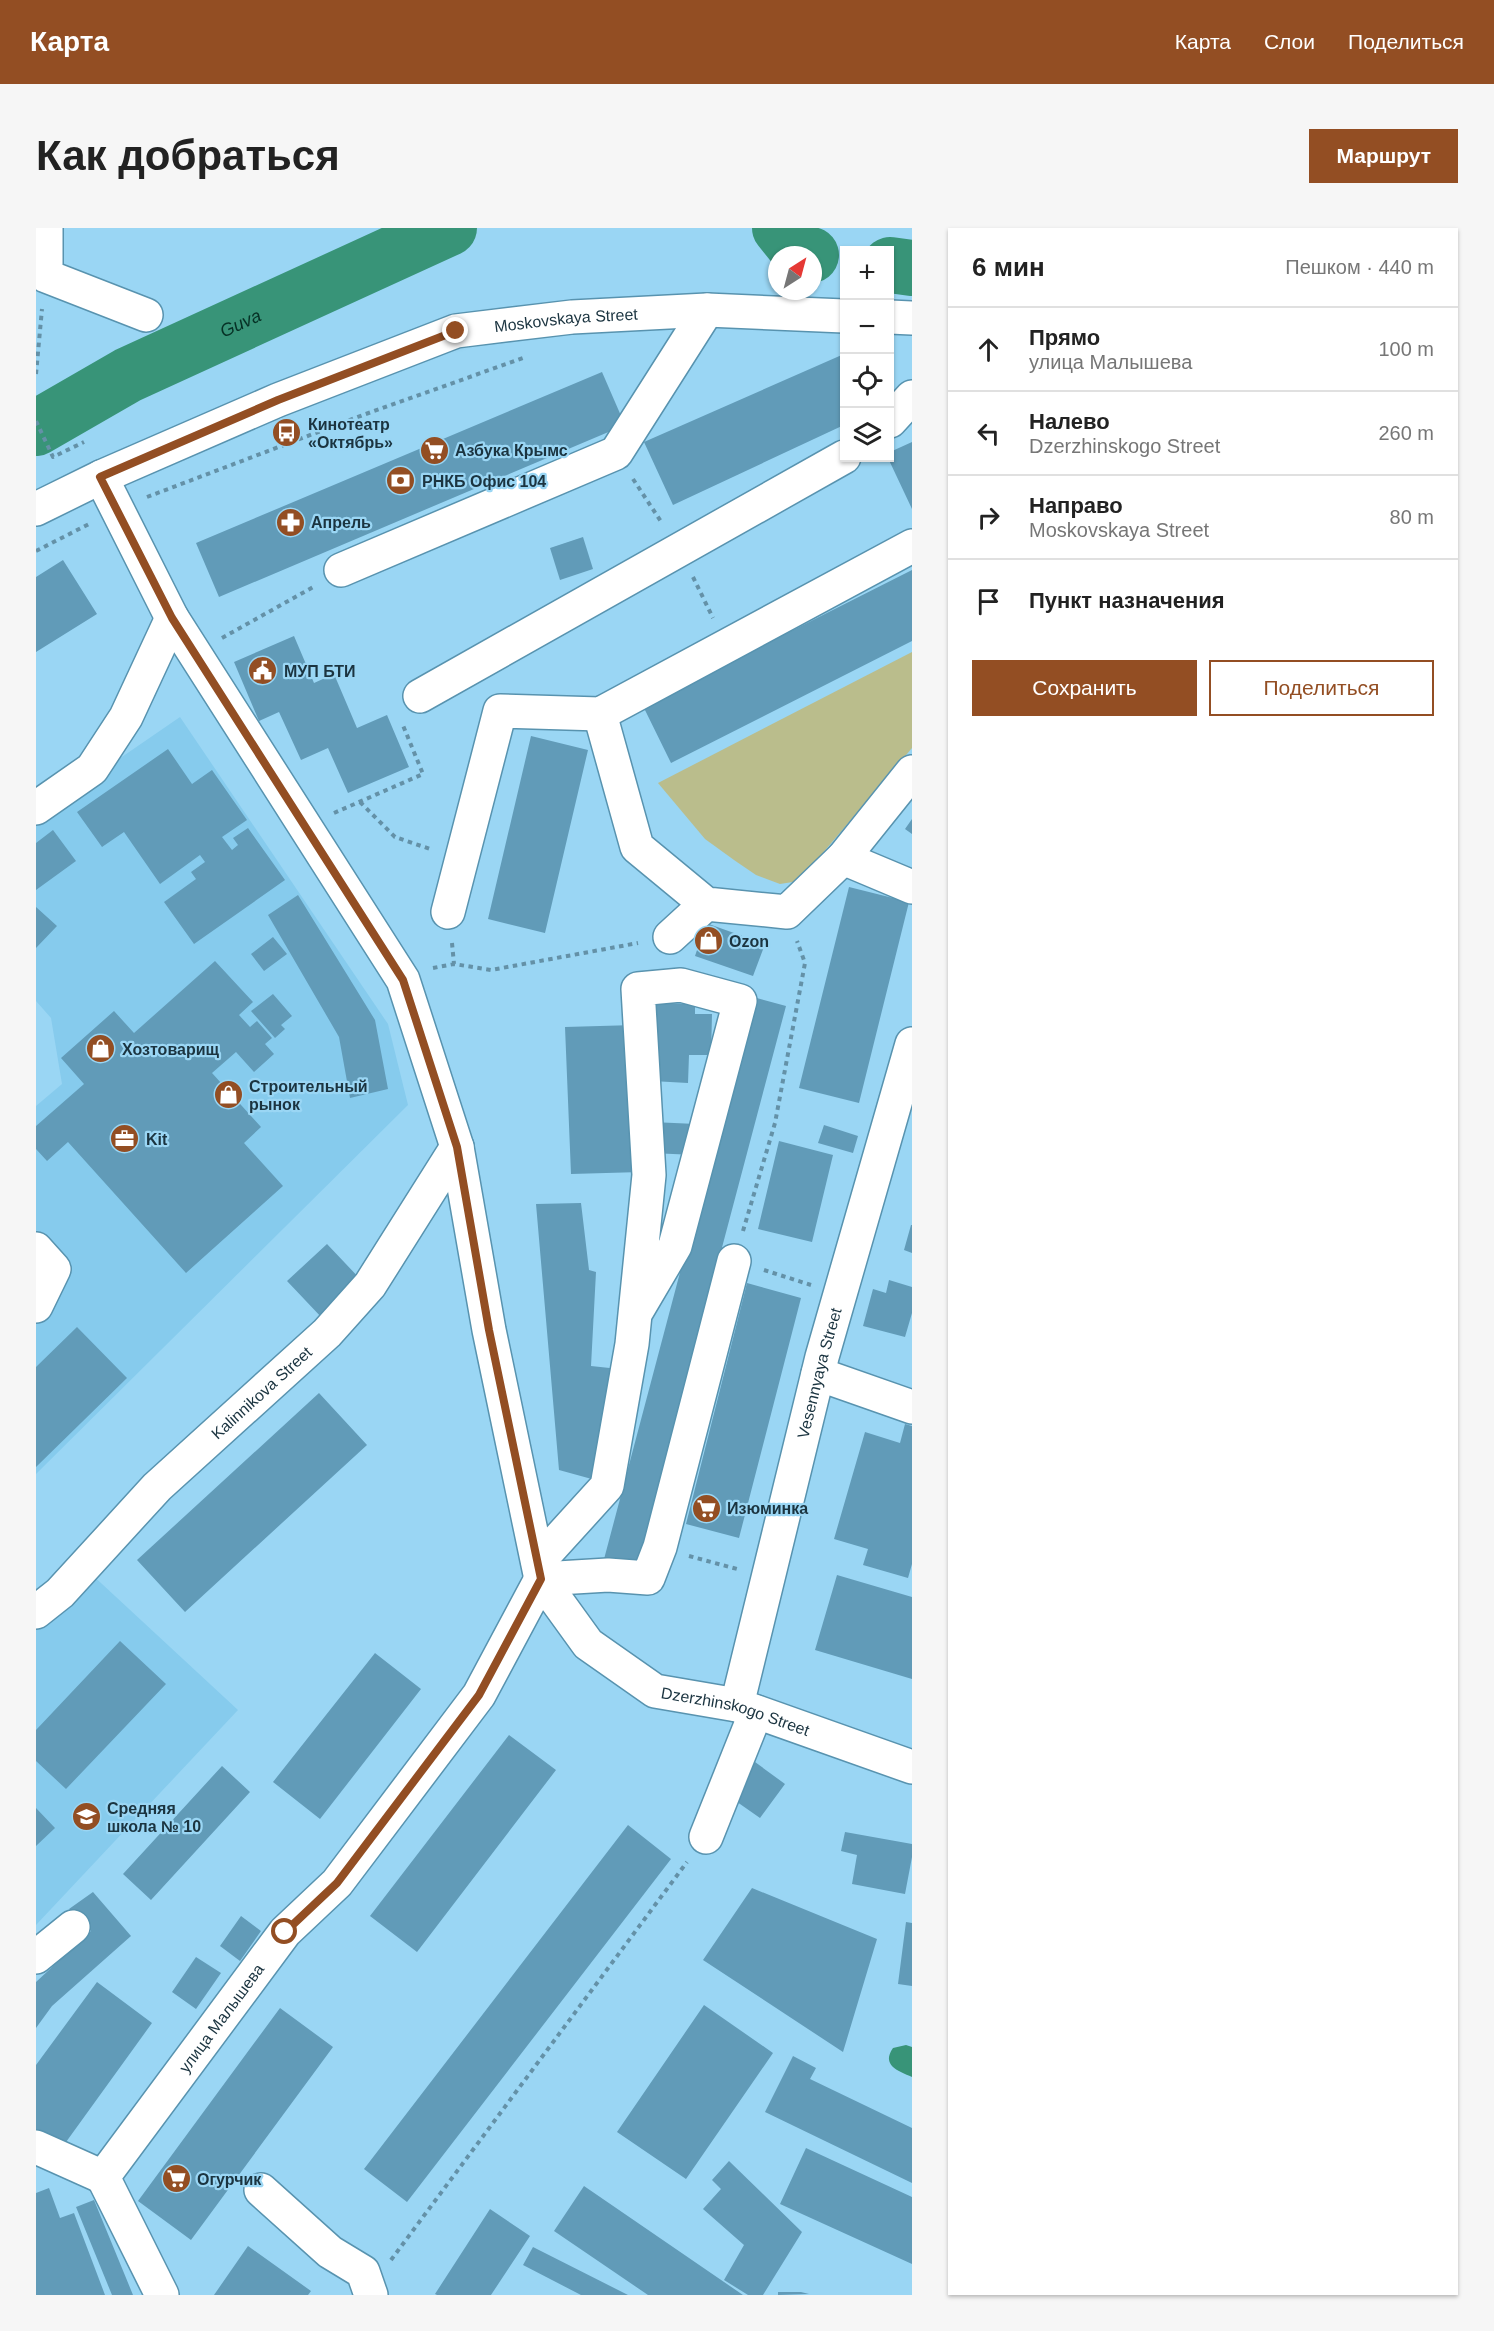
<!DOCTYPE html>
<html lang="ru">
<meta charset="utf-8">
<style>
body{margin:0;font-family:Helvetica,sans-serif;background:#f6f6f6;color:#222}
.controls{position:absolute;right:18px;top:18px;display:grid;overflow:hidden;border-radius:0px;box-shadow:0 2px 4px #0004}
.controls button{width:54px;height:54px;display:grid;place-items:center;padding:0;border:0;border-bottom:2px solid #e0e0e0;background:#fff;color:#222;font:30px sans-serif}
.compass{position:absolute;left:732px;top:18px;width:54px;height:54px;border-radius:50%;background:#fff;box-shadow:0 2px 4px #0004;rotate:36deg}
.stop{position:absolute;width:18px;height:18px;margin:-14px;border:4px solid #934e23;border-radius:50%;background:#fff}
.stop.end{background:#934e23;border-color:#fff;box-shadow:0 2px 6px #0008}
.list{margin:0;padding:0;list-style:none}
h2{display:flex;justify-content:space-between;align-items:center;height:78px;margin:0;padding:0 24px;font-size:26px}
h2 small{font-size:20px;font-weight:400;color:#767676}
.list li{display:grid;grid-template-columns:39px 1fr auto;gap:18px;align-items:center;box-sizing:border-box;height:84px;padding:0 24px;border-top:2px solid #e0e0e0}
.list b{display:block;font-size:22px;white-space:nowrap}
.list p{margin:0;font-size:20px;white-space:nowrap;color:#767676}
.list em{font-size:20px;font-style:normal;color:#767676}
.actions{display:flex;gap:12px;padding:18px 24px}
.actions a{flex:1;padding:14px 0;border:2px solid #934e23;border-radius:0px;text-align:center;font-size:21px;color:#934e23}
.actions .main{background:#934e23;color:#fff}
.icon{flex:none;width:33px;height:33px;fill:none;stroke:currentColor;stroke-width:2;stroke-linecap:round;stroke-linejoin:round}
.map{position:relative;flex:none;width:876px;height:2067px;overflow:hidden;border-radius:0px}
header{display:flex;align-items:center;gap:36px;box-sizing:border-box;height:84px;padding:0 30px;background:#934e23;color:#fff}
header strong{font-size:28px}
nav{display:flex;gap:33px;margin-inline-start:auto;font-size:21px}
.intro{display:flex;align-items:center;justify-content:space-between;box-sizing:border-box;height:144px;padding:0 36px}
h1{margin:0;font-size:42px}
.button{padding:15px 27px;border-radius:0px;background:#934e23;color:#fff;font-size:21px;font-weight:700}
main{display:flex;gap:36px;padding:0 36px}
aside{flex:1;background:#fff;border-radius:0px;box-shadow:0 2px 4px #0004}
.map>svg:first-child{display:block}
.built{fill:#86cbed}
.green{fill:#babd8c}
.water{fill:#389478}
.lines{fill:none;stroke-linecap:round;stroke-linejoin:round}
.river{stroke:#389478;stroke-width:56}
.building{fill:#619bb8}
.minor-casing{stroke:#5893af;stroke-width:36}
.major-casing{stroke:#5893af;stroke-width:36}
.path{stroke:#6491a7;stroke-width:4;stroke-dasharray:4.5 4.5;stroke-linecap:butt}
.minor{stroke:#fff;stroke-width:33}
.major{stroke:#fff;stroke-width:33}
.route{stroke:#934e23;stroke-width:8}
.labels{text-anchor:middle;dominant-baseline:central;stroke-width:4.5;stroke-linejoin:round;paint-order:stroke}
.street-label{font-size:16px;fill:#1b3440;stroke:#9ad6f4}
.poi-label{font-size:16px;font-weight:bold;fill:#1b3440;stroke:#9ad6f4;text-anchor:start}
.water-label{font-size:18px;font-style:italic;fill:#063125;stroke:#9ad6f4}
</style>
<header>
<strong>Карта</strong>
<nav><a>Карта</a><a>Слои</a><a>Поделиться</a></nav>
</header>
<div class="intro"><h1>Как добраться</h1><a class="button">Маршрут</a></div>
<main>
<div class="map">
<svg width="876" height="2067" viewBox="0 0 876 2067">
<rect width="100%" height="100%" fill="#9ad6f4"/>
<path class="built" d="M144 489 352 796 372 877 0 1246V878L26 856 15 790 0 773V588Z
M38 1330 202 1482 0 1697V1364L14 1355Z"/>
<path class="green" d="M876 424V520L763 653 744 656 720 647 698 632 669 611 622 555Z"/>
<path class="water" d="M870 1817 876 1819V1849C862 1843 845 1837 857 1820Z"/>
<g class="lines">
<g class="river">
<path d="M744 0 765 26 775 27"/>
<path d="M854 37 876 40"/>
<path id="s1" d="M0 200 92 147 413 0"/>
</g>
</g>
<path class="building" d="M808 126V197L637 277 608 214Z
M566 144 589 197 183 369 160 315Z
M876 214V281L852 230 854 224Z
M547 309 557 341 524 352 514 320Z
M27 332 61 386 0 424V349Z
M876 342V413L635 535 607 478Z
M258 408 278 455 298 446 321 500 351 487 373 539 312 565 292 520 265 532 243 484 223 493 198 434Z
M495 508 552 522 509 705 452 691Z
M132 521 156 556 176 542 211 592 186 609 196 622 202 617 197 610 212 600 249 652 158 716 128 674 160 651 155 644 169 634 164 627 124 656 88 604 66 619 41 584Z
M876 591V606L869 601Z
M17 602 40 633 0 662V615Z
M813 659 873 674 823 875 763 860Z
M262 667 339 792 352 861 314 870 303 809 232 687Z
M0 679 21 698 0 720Z
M670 695 729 716 717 748 659 728Z
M237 709 251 726 228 743 215 726Z
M179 733 217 774 203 787 214 799 221 793 236 810 229 816 238 826 218 844 200 824 176 845 225 899 208 915 247 958 150 1045 32 914 11 933 0 921V898L48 856 25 830 78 783 98 805Z
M237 766 256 788 245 797 249 801 239 810 215 783Z
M717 769 750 778 600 1344 567 1335Z
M617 775 659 776V786H676L675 827H653L652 855 616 853Z
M599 797 605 944 535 946 529 799Z
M616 894 660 896 659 927 615 925Z
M788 897 822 908 817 925 782 915Z
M743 913 797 927 776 1014 722 1001Z
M545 975 553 1042 560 1044 555 1138 583 1141 563 1253 523 1242 500 976Z
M875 997H876V1025L868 1022Z
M291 1016 327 1054 287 1091 251 1053Z
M853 1052 876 1059V1085L869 1109 827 1098 837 1061 850 1065Z
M711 1055 765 1070 703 1310 650 1296Z
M41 1099 91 1150 0 1239V1139Z
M283 1165 331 1217 149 1384 101 1332Z
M869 1196 876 1198V1336L872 1350 827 1337 832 1321 798 1311 829 1204 864 1215Z
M801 1347 876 1369V1451L779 1422Z
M84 1413 130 1456 30 1561 0 1533V1502Z
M339 1425 385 1461 284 1591 237 1554Z
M473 1507 520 1542 381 1724 334 1688Z
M719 1534 749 1556 724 1590 694 1569Z
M186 1538 214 1564 115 1672 87 1646Z
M0 1580 19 1600 0 1618Z
M592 1597 635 1631 371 1974 328 1941Z
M809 1604 876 1616V1629L869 1666 816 1656 821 1627 805 1623Z
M716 1660 841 1711 807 1824 667 1732Z
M57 1664 95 1708 16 1778 0 1800V1754L55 1703 33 1681Z
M205 1688 225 1703 204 1733 184 1718Z
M870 1694 876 1695V1758L862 1756Z
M160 1729 185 1745 160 1781 136 1764Z
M61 1754 116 1795 25 1921 0 1903V1837Z
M668 1777 737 1825 650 1951 581 1904Z
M244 1780 297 1819 155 2012 102 1973Z
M757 1828 780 1840 774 1851 876 1900V1955L729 1884Z
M770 1920 876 1969V2036L744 1976Z
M693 1933 766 2004 727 2067H712L688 2052 708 2017 667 1981 685 1961 676 1952Z
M548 1958 707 2067H612L518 2003Z
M13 1960 24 1990 38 1985 69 2067H0V1965Z
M58 1972 97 2067H76L40 1979Z
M454 1981 494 2008 455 2067H401L399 2066Z
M212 2018 275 2063 272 2067H178Z
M497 2019 592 2067H545L487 2037Z
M742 2064H765L773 2066 742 2067Z"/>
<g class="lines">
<defs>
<g id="minor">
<path d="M10 0V48L110 87"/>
<path d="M854 193 876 169"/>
<path id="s2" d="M65 249 136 390 367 752 421 919 453 1102 505 1351 552 1416 619 1463 701 1477 876 1539"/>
<path d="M305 342 580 225 671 82"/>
<path d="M384 468 808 229"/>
<path d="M564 486 601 619 670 676 751 684 807 630"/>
<path d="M876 544 807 630 876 659"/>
<path d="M0 580 56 541 90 489 136 390"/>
<path d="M412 684 464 483 564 486 876 318"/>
<path d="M634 709 670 676"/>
<path d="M0 1021 18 1041 0 1078"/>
<path d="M782 1146 876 1179"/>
<path d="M502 1334 571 1258 596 1116 613 947 602 761 645 757 704 773 639 1018 599 1086"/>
<path id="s3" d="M0 1384 24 1365 121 1259 291 1105 334 1057 421 919"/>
<path id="s4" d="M701 1477 786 1129 876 816"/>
<path d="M670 1609 720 1484"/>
<path d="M0 1729 37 1699"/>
<path d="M0 1919 67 1949"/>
<path d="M225 1962 294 2024 327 2044 335 2067"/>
<path id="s5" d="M126 2067 67 1949 249 1704 301 1655 443 1467 505 1351 572 1347 612 1350 624 1319 698 1033"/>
</g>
<g id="major">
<path d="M854 89 876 90"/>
<path id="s6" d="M0 281 65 249 242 172 420 103 536 89 671 82 808 88"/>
</g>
</defs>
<use href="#minor" class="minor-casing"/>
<use href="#major" class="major-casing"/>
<path class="path" d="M0 146 6 81
M0 193 17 229 48 214
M597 251 626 295
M111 269 327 187 487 130
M0 323 53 296
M657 349 677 390
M186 410 279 358
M324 574 359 609 397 622
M298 585 387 546 366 495
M416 715 418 736
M397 740 418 736 455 742 602 715
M707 1003 739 895 769 735 761 713
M728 1042 775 1057
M653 1328 701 1341
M355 2032 651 1634"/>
<use href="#minor" class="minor"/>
<use href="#major" class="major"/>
</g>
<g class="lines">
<path class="route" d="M249 1704 301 1655 443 1467 505 1351 453 1102 421 919 367 752 136 390 64 249 242 172 420 103"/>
</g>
<defs>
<symbol id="bus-disc" viewBox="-11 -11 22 22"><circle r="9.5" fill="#934e23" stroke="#9ad6f4"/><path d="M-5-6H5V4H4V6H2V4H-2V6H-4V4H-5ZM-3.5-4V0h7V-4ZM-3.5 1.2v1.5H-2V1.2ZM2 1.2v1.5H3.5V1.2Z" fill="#fff"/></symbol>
<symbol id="supermarket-disc" viewBox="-11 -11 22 22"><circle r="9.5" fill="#934e23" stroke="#9ad6f4"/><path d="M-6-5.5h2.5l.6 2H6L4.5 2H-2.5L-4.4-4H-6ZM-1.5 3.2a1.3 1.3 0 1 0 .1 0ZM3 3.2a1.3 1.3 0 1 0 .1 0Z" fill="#fff"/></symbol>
<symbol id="bank-disc" viewBox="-11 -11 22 22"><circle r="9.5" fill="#934e23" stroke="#9ad6f4"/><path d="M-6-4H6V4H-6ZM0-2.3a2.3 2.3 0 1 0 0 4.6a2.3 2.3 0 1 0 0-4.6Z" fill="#fff"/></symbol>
<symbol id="pharmacy-disc" viewBox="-11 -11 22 22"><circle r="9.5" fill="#934e23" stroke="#9ad6f4"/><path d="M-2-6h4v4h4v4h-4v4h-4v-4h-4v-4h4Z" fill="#fff"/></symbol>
<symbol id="civic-disc" viewBox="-11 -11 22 22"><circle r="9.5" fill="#934e23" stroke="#9ad6f4"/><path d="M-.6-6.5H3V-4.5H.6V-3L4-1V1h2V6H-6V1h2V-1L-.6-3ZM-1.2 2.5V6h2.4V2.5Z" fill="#fff"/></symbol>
<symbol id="shop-disc" viewBox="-11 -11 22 22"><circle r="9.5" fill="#934e23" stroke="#9ad6f4"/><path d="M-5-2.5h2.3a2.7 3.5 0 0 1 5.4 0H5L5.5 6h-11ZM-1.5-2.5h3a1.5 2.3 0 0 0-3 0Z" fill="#fff"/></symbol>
<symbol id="office-disc" viewBox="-11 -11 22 22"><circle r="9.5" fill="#934e23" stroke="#9ad6f4"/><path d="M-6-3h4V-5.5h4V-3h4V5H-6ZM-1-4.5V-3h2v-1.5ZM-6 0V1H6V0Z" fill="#fff"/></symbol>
<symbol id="school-disc" viewBox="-11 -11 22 22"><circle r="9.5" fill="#934e23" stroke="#9ad6f4"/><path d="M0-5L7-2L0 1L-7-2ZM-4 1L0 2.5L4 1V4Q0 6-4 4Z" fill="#fff"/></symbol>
</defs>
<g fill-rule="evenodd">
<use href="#bus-disc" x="234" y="188" width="33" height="33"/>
<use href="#supermarket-disc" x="382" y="206" width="33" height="33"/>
<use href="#bank-disc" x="348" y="236" width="33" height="33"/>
<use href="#pharmacy-disc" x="238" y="278" width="33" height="33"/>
<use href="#civic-disc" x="210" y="426" width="33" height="33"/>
<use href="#shop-disc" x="656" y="696" width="33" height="33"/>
<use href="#shop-disc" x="48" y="804" width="33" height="33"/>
<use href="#shop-disc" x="176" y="850" width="33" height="33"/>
<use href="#office-disc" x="72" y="894" width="33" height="33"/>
<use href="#supermarket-disc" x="654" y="1264" width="33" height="33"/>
<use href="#school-disc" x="34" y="1572" width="33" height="33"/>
<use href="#supermarket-disc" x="124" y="1934" width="33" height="33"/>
</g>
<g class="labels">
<g class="street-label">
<text stroke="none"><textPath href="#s6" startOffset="567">Moskovskaya Street</textPath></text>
<text stroke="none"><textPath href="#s4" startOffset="342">Vesennyaya Street</textPath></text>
<text stroke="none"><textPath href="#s3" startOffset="315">Kalinnikova Street</textPath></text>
<text stroke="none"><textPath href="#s2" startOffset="1448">Dzerzhinskogo Street</textPath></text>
<text stroke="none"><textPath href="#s5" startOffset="330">улица Малышева</textPath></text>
</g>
<g class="poi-label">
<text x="272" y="196">Кинотеатр<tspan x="272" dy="18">«Октябрь»</tspan></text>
<text x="419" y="222">Азбука Крымс</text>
<text x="386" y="253">РНКБ Офис 104</text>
<text x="275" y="294">Апрель</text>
<text x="248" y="443">МУП БТИ</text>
<text x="693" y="713">Ozon</text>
<text x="86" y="821">Хозтоварищ</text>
<text x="213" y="858">Строительный<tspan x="213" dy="18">рынок</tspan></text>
<text x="110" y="911">Kit</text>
<text x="691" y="1280">Изюминка</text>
<text x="71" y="1580">Средняя<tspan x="71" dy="18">школа № 10</tspan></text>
<text x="161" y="1951">Огурчик</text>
</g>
<g class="water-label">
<text stroke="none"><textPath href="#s1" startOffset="230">Guva</textPath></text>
</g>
</g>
</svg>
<div class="controls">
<button>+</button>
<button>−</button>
<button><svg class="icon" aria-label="locate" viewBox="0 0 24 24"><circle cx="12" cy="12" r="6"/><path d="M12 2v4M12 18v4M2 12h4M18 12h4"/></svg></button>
<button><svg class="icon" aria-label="layers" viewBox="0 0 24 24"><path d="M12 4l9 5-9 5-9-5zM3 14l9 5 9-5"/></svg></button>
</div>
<svg class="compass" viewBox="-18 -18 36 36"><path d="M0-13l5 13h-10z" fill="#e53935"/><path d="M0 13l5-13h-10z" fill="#767676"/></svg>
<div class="stop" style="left:249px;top:1704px"></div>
<div class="stop end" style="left:420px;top:103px"></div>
</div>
<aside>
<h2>6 мин<small>Пешком · 440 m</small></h2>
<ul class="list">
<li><svg class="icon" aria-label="ahead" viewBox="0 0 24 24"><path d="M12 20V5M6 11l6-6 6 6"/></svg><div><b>Прямо</b><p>улица Малышева</p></div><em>100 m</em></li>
<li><svg class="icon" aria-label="left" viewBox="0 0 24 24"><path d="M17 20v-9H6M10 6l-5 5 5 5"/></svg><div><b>Налево</b><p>Dzerzhinskogo Street</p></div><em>260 m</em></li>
<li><svg class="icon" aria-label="right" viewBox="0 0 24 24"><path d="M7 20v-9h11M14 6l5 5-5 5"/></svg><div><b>Направо</b><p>Moskovskaya Street</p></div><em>80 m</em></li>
<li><svg class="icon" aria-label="arrive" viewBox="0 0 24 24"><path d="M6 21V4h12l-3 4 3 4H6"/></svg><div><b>Пункт назначения</b></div></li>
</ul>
<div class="actions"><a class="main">Сохранить</a><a>Поделиться</a></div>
</aside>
</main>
